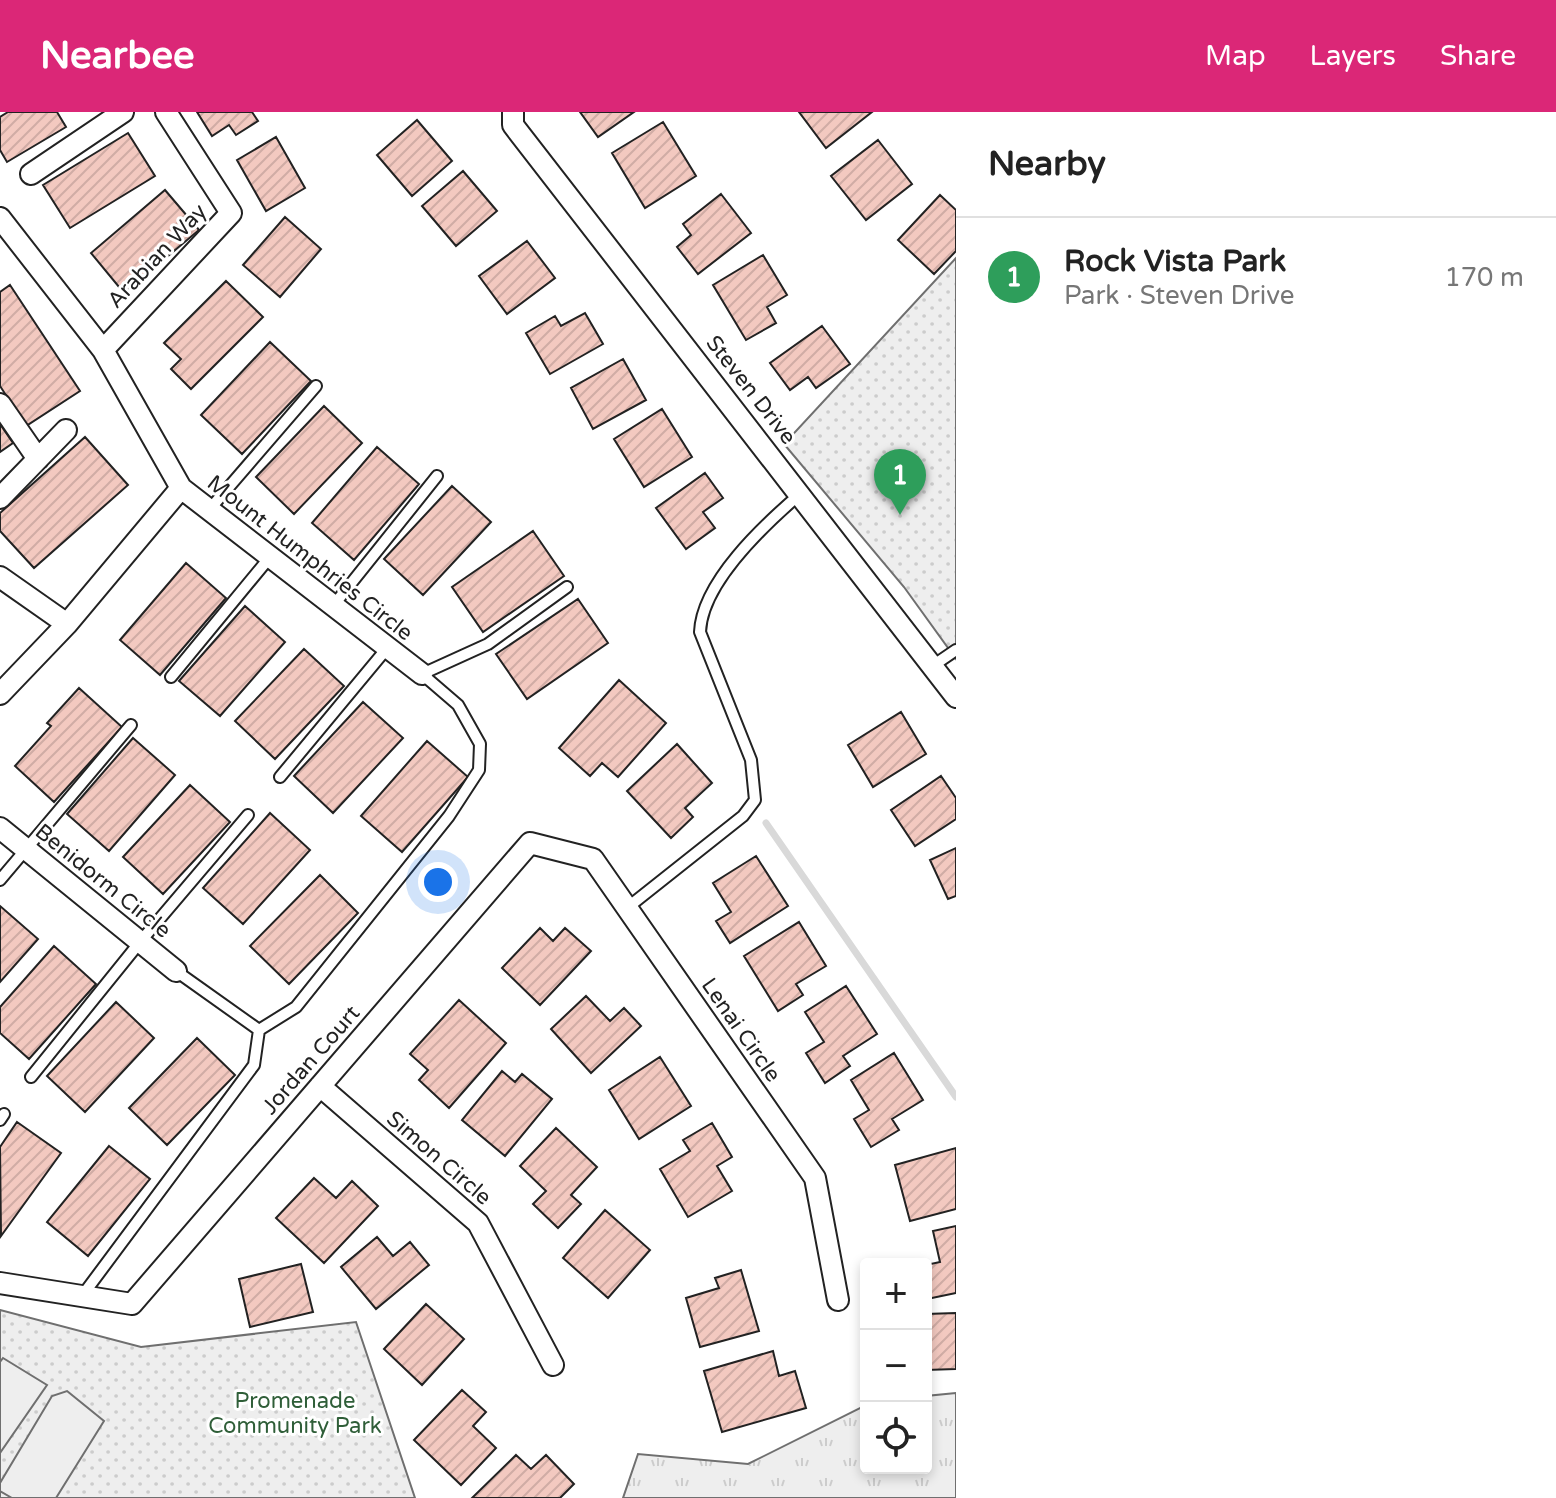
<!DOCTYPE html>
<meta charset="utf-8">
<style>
body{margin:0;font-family:"Varela Round",sans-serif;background:#f2f2f2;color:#222}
.controls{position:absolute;right:24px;bottom:24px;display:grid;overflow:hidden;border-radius:8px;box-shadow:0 4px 12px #0003}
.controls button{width:72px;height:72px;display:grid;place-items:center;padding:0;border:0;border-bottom:2px solid #e0e0e0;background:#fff;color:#222;font:40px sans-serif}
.you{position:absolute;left:438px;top:770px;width:28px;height:28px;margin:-20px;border:6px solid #fff;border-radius:50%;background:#1a73e8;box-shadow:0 0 0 12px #1a73e833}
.badge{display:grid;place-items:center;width:52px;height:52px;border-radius:50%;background:#db2777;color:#fff;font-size:26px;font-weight:700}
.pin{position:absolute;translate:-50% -66px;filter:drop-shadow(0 2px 4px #0008)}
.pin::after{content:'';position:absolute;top:42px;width:28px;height:24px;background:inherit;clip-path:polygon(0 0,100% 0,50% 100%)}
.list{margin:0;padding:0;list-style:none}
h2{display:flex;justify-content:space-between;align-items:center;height:104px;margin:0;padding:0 32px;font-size:34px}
h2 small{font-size:26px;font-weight:400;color:#767676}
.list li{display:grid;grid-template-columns:52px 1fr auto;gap:24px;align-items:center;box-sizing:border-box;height:120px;padding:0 32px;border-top:2px solid #e0e0e0}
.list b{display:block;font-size:30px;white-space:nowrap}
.list p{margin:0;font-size:26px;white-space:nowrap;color:#767676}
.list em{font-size:26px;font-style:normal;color:#767676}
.icon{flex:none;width:44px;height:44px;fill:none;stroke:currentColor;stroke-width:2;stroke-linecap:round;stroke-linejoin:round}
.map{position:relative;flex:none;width:956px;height:1386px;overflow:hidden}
header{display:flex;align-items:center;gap:48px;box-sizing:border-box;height:112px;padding:0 40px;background:#db2777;color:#fff}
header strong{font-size:38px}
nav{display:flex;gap:44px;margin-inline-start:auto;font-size:28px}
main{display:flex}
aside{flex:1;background:#fff}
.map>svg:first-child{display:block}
.grass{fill:url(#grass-tufts);stroke:#6f6f6f;stroke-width:2}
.park{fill:url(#park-dots);stroke:#6f6f6f;stroke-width:2}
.pitch{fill:#eee;stroke:#6f6f6f;stroke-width:2}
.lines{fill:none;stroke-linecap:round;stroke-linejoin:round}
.stream{stroke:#d9d9d9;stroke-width:7}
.building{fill:url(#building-hatch);stroke:#222;stroke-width:2}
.service-casing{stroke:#222;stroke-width:14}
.minor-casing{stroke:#222;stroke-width:24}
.service{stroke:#fff;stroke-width:10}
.minor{stroke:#fff;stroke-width:20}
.labels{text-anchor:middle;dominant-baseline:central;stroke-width:6;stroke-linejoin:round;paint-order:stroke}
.street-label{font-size:22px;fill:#222;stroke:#fff}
.park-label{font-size:22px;fill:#2f5e38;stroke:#fff}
</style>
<header>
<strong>Nearbee</strong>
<nav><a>Map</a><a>Layers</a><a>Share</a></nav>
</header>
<main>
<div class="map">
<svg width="956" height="1386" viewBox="0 0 956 1386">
<defs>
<pattern id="grass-tufts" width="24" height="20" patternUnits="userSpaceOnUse" patternTransform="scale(2)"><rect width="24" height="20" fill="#eee"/><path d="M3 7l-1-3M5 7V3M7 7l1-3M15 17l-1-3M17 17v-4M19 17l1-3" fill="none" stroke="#ccc"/></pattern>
<pattern id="park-dots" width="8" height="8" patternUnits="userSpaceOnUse" patternTransform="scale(2)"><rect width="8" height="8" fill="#eee"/><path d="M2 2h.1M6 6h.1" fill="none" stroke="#ccc" stroke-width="1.8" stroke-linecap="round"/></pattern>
<pattern id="building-hatch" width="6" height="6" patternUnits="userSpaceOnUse" patternTransform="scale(2)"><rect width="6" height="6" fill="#f3c9c0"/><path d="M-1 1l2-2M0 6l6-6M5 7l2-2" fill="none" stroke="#d0aca5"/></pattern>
</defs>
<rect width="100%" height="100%" fill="#fff"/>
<path class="grass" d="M956 1281V1386H623L638 1342 748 1352 866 1293V1356H926V1284Z"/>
<path class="park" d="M956 146V547L904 475 784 332Z
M0 1198 141 1235 356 1210 415 1386H0Z"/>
<path class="pitch" d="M3 1246 47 1273 0 1341V1250Z
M67 1279 104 1309 56 1386H12L0 1379V1371L52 1284Z"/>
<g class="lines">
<path class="stream" d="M766 711 956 985"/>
</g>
<path class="building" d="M8 0H57L66 15 7 50 0 38V5Z
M197 0H252L258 9 236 23 229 13 212 24Z
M580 0H634L598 25Z
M799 0H872L826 36Z
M417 8 452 49 412 84 377 43Z
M663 10 696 64 645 96 612 41Z
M128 21 155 64 70 116 43 73Z
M276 25 305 76 266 99 237 48Z
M878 28 912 72 866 108 831 64Z
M463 59 497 99 456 134 422 94Z
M165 78 199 118 124 181 91 141Z
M721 82 751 121 698 162 677 135 691 123 683 112Z
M940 83 956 98V139L934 162 898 128Z
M285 105 321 137 280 185 243 153Z
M527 129 555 166 507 202 479 164Z
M763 143 787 183 767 195 776 211 746 228 713 173Z
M226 169 263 205 191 277 171 257 181 247 164 231Z
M10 173 80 279 26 314 0 274V180Z
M585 201 603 232 550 262 526 221 555 204 561 214Z
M822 214 850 252 816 276 808 265 790 278 770 251Z
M270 230 311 269 242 342 201 303Z
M623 247 646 288 593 317 571 276Z
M324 294 362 331 294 402 256 365Z
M662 297 692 345 644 375 614 327Z
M0 312 13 331 0 340Z
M85 325 128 373 34 456 0 419V401Z
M377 335 419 372 354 448 312 411Z
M705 361 723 386 703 400 715 416 686 437 656 396Z
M452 374 491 410 423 483 384 447Z
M533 419 564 464 483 520 452 475Z
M186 451 226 486 160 563 120 528Z
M578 487 608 531 527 587 496 542Z
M245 494 285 530 220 604 179 569Z
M304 537 344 574 275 647 235 609Z
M619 568 666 611 618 665 602 651 590 664 559 636Z
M79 576 122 615 54 690 15 654 51 614 47 611Z
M363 590 403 626 333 701 294 664Z
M901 600 926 642 873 675 848 633Z
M133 626 175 663 109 739 67 702Z
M427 629 468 665 402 740 361 704Z
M677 632 712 671 685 696 693 705 671 726 627 679Z
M941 664 956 686V707L915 734 891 698Z
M190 673 230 710 163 782 123 745Z
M270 701 310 738 243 812 203 776Z
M956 736V784L948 787 930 748Z
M756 744 788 794 730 831 716 809 731 800 713 771Z
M320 763 358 801 289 872 250 834Z
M0 794 38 827 0 870Z
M799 810 826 854 796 872 803 883 778 899 744 844Z
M540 816 553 829 565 816 591 839 540 893 502 856Z
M54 834 96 872 29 947 0 921V895Z
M846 874 877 922 843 944 850 954 825 971 806 941 824 930 805 900Z
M586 884 610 909 624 896 641 914 591 961 551 917Z
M459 888 506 931 449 996 419 968 428 958 410 942Z
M116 890 154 926 85 1000 47 964Z
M197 926 235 963 167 1033 129 996Z
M894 941 923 988 892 1007 899 1018 871 1035 854 1007 869 998 851 968Z
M660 945 691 994 639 1027 609 978Z
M502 959 515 970 522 962 552 987 505 1044 462 1008Z
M17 1010 61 1041 1 1124 0 1035Z
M712 1011 732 1045 717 1054 732 1079 688 1105 660 1057 690 1039 683 1028Z
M556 1016 597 1055 571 1083 581 1092 558 1116 533 1092 546 1079 520 1054Z
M109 1034 150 1067 88 1144 47 1110Z
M956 1036V1097L910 1109 895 1053Z
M314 1066 336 1086 352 1069 378 1094 324 1151 276 1106Z
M605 1098 650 1138 608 1186 563 1146Z
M956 1114V1181L927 1187 926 1153 940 1150 933 1119Z
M377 1125 393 1144 410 1130 429 1153 376 1197 341 1155Z
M301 1152 313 1200 250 1215 239 1167Z
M741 1158 759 1219 700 1235 686 1186 719 1176 715 1166Z
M426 1192 464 1227 422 1273 384 1237Z
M956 1201V1257L926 1258V1202Z
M773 1239 779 1264 795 1259 806 1296 722 1320 704 1259Z
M462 1278 486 1300 473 1314 496 1336 461 1373 414 1328Z
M516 1343 531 1357 546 1343 574 1372 560 1386H472Z"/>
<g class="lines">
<defs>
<path id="service" d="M209 398 316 274
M333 494 437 364
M934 553 956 538
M171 565 270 445
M280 665 388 535
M0 768 131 613
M627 796 743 704 755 688 751 648 700 520C702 470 764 413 800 382
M259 918 296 895 449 704 479 658 480 632 458 593 422 562 488 532 567 475
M31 965 140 830 248 703
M0 1008 4 1002
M82 1184 254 953 259 918 176 859"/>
<path id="minor" d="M513 0V13L956 585
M31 62 123 0
M0 106 103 238 181 376 422 562
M103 238 231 101 166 0
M0 292 38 347
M0 386 66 318
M0 465 67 512
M0 582 67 512 181 376
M0 716 176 859
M320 974 478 1111 553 1253
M0 1171 132 1192 530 731 593 747 815 1066 838 1188"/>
</defs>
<use href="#service" class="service-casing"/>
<use href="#minor" class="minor-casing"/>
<use href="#service" class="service"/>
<use href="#minor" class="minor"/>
</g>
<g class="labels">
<g class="street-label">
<text transform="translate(157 144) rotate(-47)">Arabian Way</text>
<text transform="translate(751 278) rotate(52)">Steven Drive</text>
<text transform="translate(310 446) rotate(38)">Mount Humphries Circle</text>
<text transform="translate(103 769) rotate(39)">Benidorm Circle</text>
<text transform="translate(741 918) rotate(55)">Lenai Circle</text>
<text transform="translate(311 948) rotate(-49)">Jordan Court</text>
<text transform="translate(439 1046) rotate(41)">Simon Circle</text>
</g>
<g class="park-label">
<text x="295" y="1289">Promenade<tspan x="295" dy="25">Community Park</tspan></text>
</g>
</g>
</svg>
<div class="controls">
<button>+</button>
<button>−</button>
<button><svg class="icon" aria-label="locate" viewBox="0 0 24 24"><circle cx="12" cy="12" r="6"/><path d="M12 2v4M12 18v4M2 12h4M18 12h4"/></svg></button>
</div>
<div class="you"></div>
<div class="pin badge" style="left:900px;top:403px;background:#2e9e5b">1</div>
</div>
<aside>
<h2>Nearby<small></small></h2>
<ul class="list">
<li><span class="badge" style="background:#2e9e5b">1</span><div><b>Rock Vista Park</b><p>Park · Steven Drive</p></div><em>170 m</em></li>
</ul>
</aside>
</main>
